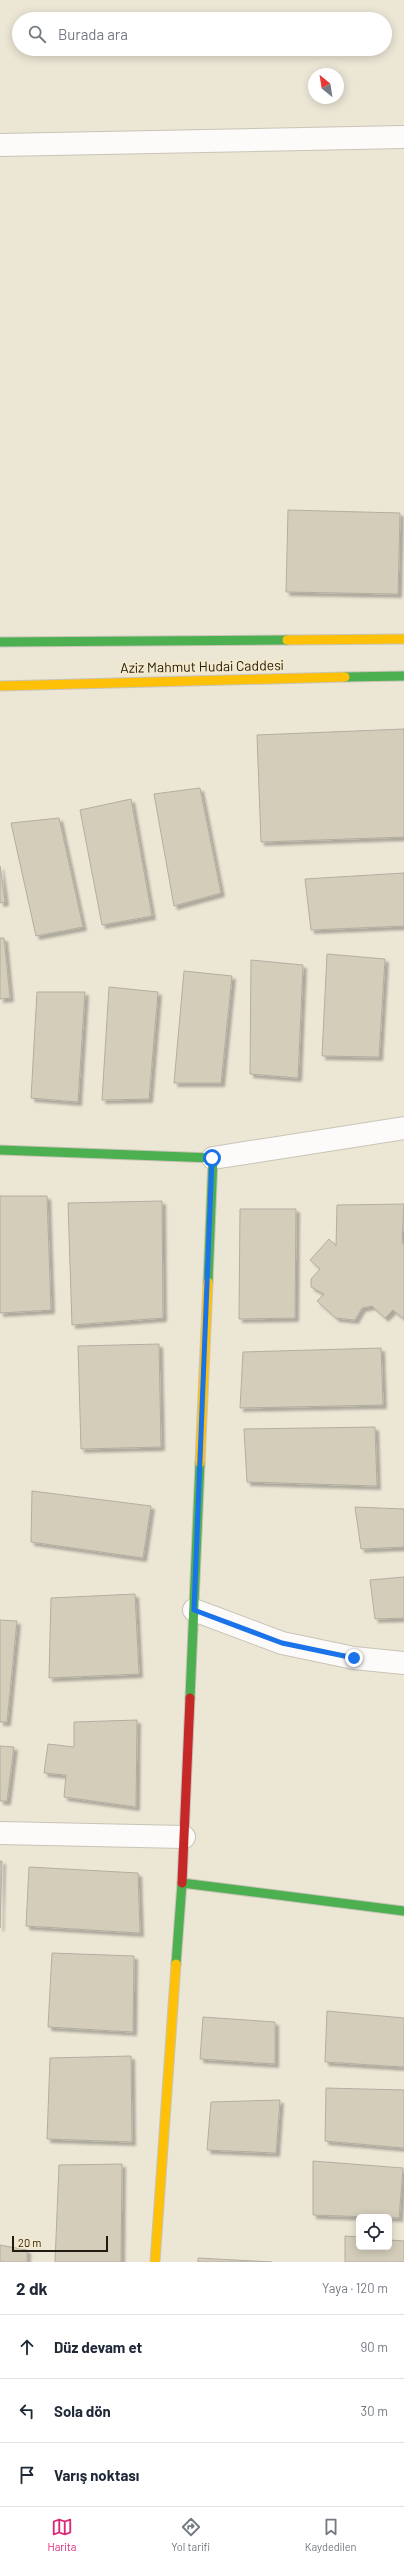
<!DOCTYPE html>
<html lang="tr">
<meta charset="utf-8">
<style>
body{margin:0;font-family:Barlow,sans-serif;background:#f6f6f7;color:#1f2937}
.controls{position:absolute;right:12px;bottom:12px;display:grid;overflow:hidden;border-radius:6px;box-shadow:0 2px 10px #0003}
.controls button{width:36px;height:36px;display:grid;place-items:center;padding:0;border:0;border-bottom:1px solid #e0e1e3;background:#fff;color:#1f2937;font:20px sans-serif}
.compass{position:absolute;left:308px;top:68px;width:36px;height:36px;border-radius:50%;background:#fff;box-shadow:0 2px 10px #0003;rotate:330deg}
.scale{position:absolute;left:12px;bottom:10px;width:96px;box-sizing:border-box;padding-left:4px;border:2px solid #1f1b10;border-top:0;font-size:11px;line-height:14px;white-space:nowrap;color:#1f1b10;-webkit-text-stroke:3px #f6eacb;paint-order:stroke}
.stop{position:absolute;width:12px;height:12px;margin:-9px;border:3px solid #1a73e8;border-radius:50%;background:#fff}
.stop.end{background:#1a73e8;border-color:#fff;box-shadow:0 1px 4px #0008}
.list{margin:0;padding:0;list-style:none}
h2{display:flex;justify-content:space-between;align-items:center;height:52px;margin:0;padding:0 16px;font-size:17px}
h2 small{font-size:13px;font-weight:400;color:#747a83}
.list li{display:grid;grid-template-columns:26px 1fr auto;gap:12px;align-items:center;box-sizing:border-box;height:64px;padding:0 16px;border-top:1px solid #e0e1e3}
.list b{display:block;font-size:15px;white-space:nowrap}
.list em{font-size:13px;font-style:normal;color:#747a83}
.icon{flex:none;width:22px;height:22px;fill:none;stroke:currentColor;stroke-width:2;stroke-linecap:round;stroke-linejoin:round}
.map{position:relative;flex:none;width:404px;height:2262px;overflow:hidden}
.search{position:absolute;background:#fff;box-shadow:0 2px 10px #0003;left:12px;right:12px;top:12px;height:44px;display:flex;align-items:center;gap:10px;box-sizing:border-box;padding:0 14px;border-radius:22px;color:#747a83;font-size:15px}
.sheet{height:244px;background:#fff}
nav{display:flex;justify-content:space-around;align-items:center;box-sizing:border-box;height:56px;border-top:1px solid #e0e1e3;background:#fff;font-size:11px;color:#747a83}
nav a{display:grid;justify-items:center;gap:2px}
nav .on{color:#db2777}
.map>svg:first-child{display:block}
.building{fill:#d4cdba;stroke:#b3aea1;filter:url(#shadow)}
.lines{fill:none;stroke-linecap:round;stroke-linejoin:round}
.street-casing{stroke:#c9c4b7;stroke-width:24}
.fast-casing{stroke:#c9c4b7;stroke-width:11}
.slow-casing{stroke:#c9c4b7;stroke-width:11}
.jam-casing{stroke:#c9c4b7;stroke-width:11}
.street{stroke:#fcfbf9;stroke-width:22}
.fast{stroke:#4caf50;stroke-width:9}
.slow{stroke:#ffc107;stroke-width:9}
.jam{stroke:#c62828;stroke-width:9}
.route{stroke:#1a73e8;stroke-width:5}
.labels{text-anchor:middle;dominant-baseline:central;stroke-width:3.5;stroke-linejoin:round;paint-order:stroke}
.street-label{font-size:14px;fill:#1f1b10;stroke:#f6eacb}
</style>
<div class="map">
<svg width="404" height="2262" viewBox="0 0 404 2262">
<defs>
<filter id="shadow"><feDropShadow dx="3.5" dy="3.5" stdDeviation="1" flood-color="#0004"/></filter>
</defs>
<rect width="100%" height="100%" fill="#ece6d5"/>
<path class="building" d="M288 510 400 513 398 594 286 592Z
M404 729V837L261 842 257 735Z
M200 788 221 893 174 906 154 794Z
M131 799 152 916 102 925 80 810Z
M59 818 83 927 36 936 11 823Z
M0 866 5 902 0 903Z
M404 873V926L311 930 305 879Z
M0 938H4L10 998 0 999Z
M327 954 385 959 379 1057 322 1056Z
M251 960 303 965 298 1078 250 1074Z
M184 971 232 976 221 1083H174Z
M109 987 158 992 149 1099 102 1100Z
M37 992H85L78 1102 31 1098Z
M0 1196H47L51 1310 0 1313Z
M162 1201 163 1318 72 1325 68 1203Z
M404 1204 402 1242 404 1245V1319L393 1310 385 1318 372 1306 362 1308 355 1320 336 1318 317 1301 324 1294 311 1287V1279L320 1269 310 1260 329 1239 336 1246 337 1205Z
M240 1209H296L295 1318 239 1319Z
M159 1344 161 1447 81 1449 78 1346Z
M381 1348 383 1405 240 1408 243 1352Z
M375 1427 377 1486 247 1482 244 1429Z
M32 1491 151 1506 143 1558 31 1542Z
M355 1507 404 1509V1547L361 1549Z
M404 1577V1618L375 1619 370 1580Z
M135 1594 139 1674 49 1678 51 1598Z
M0 1620 17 1621 7 1722H0Z
M137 1720 136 1807 64 1797 66 1775 44 1773 48 1744 74 1747V1722Z
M0 1746 14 1747 7 1801H0Z
M0 1861H2L0 1928Z
M29 1867 138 1873 140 1933 26 1926Z
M52 1953 134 1956 133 2032 48 2027Z
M327 2011 404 2018V2067L325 2062Z
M203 2017 275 2022V2064L200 2059Z
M131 2056 132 2142 47 2139 50 2058Z
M326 2088 404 2090V2148L325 2141Z
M280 2100 276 2153 207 2150 211 2102Z
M313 2161 403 2168 399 2218 313 2215Z
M122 2164 121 2262H55L59 2165Z
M345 2236 359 2237V2247H389V2240L404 2241V2262H345Z
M0 2245 27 2250V2262H0Z
M198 2258 272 2262H198Z"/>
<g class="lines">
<defs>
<path id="street" d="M0 145 404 137
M213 1158 404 1128
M194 1610 282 1643 354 1658 404 1663
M0 1833 184 1837"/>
<path id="fast" d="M0 642 287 640
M345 677 404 676
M0 1150 213 1158 208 1282
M190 1698 200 1463
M176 1964 182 1883 404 1911"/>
<path id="slow" d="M287 640 404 639
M0 686 345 677
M200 1463 208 1282
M155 2262 176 1964"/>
<path id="jam" d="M182 1883 190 1698"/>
</defs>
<use href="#street" class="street-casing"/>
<use href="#fast" class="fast-casing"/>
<use href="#slow" class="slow-casing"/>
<use href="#jam" class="jam-casing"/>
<use href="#street" class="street"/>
<use href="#fast" class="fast"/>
<use href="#slow" class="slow"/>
<use href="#jam" class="jam"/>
</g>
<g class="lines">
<path class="route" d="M212 1158 194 1610 282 1643 354 1658"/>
</g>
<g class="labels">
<g class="street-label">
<text transform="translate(202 666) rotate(-1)">Aziz Mahmut Hudai Caddesi</text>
</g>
</g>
</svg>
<div class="controls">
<button><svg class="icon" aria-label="locate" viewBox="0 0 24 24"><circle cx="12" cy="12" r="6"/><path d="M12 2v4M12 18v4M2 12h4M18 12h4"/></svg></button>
</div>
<svg class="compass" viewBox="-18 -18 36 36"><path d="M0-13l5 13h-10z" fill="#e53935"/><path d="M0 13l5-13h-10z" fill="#747a83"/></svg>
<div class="scale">20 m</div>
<div class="stop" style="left:212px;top:1158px"></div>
<div class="stop end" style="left:354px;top:1658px"></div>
<div class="search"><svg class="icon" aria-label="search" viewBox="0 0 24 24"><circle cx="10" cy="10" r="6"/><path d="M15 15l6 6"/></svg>Burada ara</div>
</div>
<section class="sheet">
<h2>2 dk<small>Yaya · 120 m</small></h2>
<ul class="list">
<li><svg class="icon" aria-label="ahead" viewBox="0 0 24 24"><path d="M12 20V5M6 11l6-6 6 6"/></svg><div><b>Düz devam et</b></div><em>90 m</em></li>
<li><svg class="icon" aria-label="left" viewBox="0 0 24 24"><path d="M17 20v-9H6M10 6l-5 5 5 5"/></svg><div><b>Sola dön</b></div><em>30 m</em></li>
<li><svg class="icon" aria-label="arrive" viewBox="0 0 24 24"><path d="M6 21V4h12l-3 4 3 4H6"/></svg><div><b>Varış noktası</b></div></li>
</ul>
</section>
<nav>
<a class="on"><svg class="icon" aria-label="map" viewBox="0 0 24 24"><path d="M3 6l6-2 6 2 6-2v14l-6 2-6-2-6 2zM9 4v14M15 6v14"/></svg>Harita</a>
<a><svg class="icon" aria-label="directions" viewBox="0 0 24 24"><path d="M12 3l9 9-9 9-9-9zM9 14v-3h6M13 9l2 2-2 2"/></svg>Yol tarifi</a>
<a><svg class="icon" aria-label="saved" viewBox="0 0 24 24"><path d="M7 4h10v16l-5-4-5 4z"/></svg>Kaydedilen</a>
</nav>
